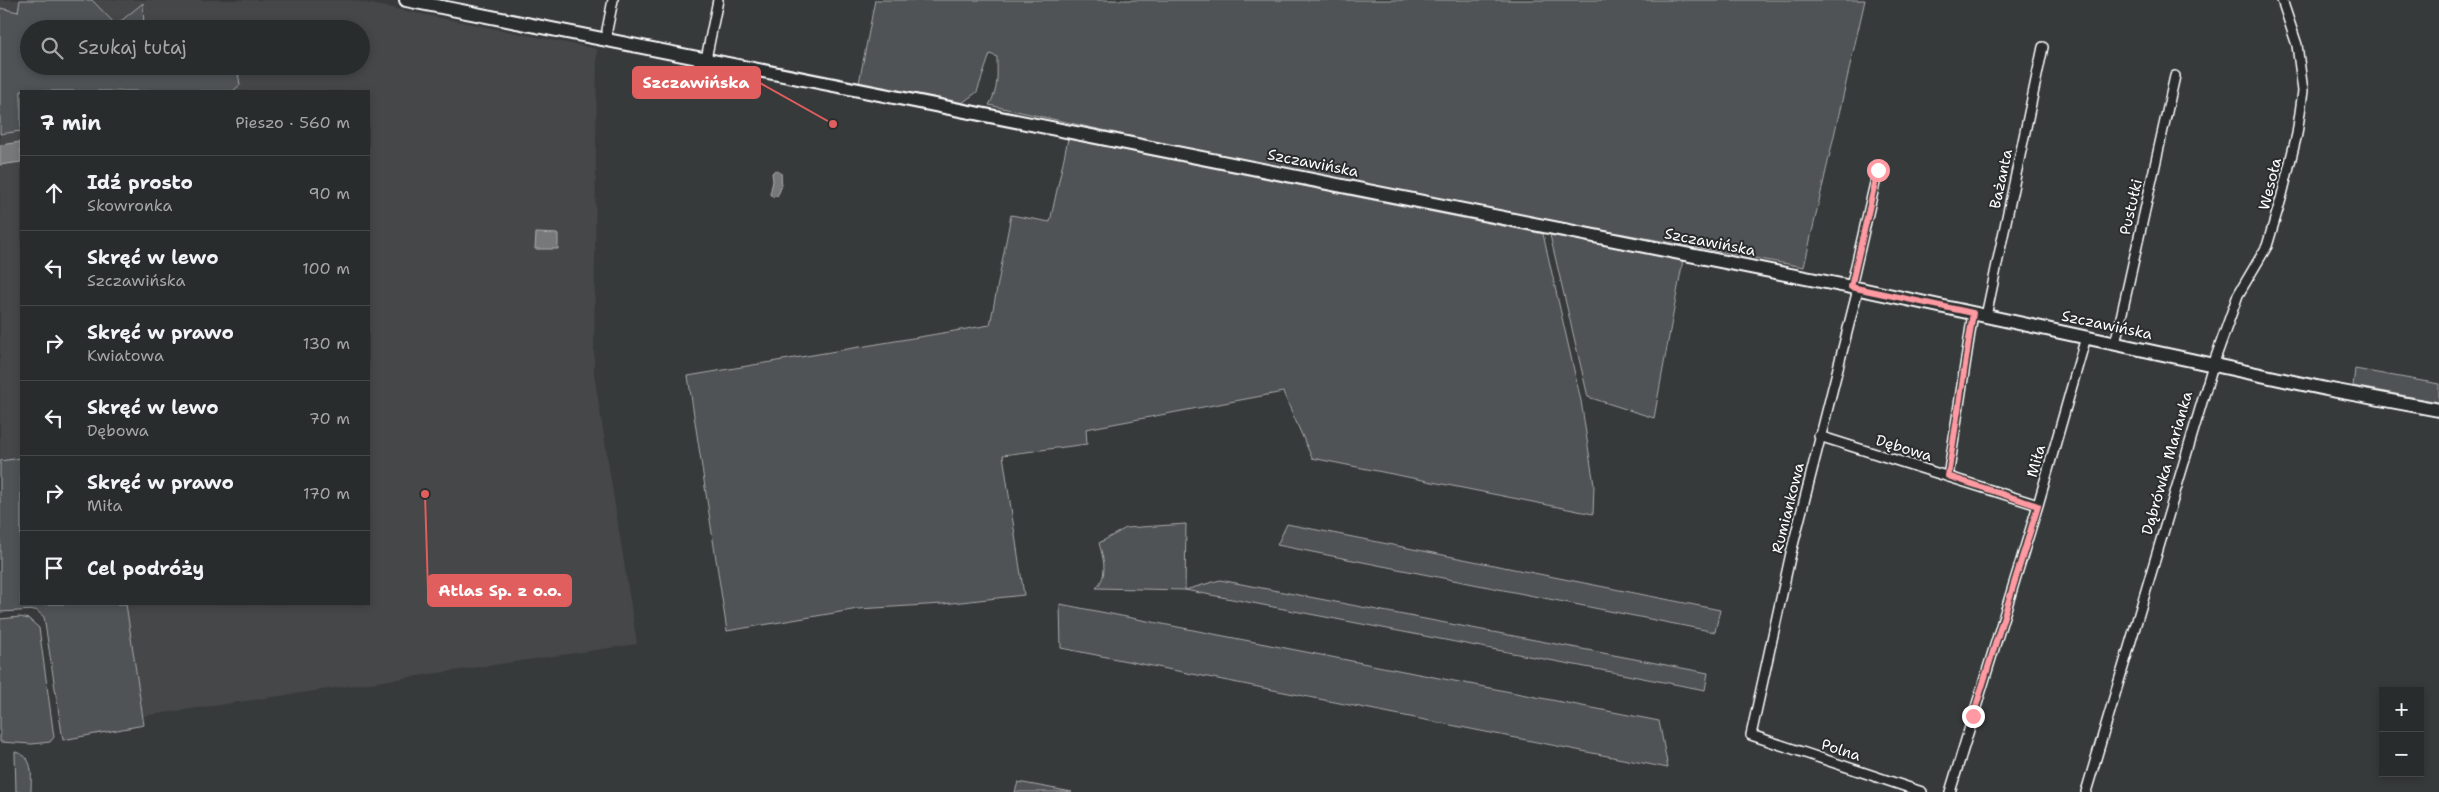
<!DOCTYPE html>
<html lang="pl">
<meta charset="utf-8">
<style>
body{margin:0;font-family:"Shantell Sans",sans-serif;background:#313434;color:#f1f3f6}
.controls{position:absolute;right:15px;bottom:15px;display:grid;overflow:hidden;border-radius:0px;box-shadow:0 2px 8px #0003}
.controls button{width:45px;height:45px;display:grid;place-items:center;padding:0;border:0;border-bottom:1px solid #454848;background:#292c2c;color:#f1f3f6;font:25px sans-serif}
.stop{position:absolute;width:15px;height:15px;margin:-11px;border:4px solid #ff9aa2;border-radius:50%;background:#fff}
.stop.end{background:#ff9aa2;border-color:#fff;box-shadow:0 1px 5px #0008}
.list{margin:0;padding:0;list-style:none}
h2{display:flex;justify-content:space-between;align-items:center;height:65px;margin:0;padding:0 20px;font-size:21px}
h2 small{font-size:16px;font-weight:400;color:#a5a7a9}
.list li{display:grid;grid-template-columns:32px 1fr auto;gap:15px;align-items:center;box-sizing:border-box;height:75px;padding:0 20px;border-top:1px solid #454848}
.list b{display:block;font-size:19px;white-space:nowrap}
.list p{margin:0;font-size:16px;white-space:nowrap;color:#a5a7a9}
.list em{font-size:16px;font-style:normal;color:#a5a7a9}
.icon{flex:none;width:28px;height:28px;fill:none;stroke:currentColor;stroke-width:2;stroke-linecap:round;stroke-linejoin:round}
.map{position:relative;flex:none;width:2439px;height:792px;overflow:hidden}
.search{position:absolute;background:#292c2c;box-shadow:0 2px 8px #0003;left:20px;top:20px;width:350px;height:55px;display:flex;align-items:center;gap:12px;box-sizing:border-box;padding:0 18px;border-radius:28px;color:#a5a7a9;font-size:19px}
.panel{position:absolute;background:#292c2c;box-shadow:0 2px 8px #0003;left:20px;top:90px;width:350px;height:515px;border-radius:0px}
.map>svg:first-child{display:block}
.built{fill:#444748;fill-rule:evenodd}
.green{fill:#505354;stroke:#a8a9aa}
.water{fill:#767879;stroke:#adaeaf}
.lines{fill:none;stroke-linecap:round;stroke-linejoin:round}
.street-casing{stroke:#fff;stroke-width:12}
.secondary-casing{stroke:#fff;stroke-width:16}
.street{stroke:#2a2d2e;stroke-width:9}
.secondary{stroke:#2a2d2e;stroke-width:12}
.route{stroke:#ff9aa2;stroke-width:6}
.labels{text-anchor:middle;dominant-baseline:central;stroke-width:4;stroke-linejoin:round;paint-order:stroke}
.street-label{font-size:15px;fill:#fff;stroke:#2a2d2e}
.leader{fill:none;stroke:#e05e5e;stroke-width:2}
.callout-dot{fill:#e05e5e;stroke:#2a2d2e;stroke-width:2}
.callout{fill:#e05e5e;stroke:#e05e5e;stroke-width:2}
.callout-label{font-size:16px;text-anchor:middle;font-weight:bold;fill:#fff}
</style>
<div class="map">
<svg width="2439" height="792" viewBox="0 0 2439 792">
<rect width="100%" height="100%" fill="#373a3b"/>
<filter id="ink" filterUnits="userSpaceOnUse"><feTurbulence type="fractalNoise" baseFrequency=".02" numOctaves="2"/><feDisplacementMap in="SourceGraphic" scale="10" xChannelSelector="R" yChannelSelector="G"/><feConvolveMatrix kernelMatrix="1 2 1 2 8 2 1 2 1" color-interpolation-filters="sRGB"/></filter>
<g filter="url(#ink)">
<path class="built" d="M0 0H351L597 49 594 373 637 644 143 716 126 604H369V91H21V477L0 480ZM29 29H361V66H29Z"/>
<path class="green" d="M20 0H92L116 25 143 3 144 29H29V66H237L240 85 233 91H21V131L0 134V8L18 12Z
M875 0H1865L1804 267C1532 218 1259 166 989 105 999 89 997 75 997 57L990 54 977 92 962 103 859 83Z
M1068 139 1543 234 1581 401 1594 485 1593 514 1312 458 1283 392 1086 429 1087 444 1003 455 1024 595 943 604 858 609 727 631 688 376 990 325 1011 215 1050 222Z
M1550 235 1683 260 1654 418 1588 397Z
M2355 369 2439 384V402L2353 386Z
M21 458V604H126L144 725 63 740 44 617 36 610 0 612V461Z
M1186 524 1185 590 1220 580 1708 673 1705 690 1185 590 1096 588C1109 575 1103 558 1099 543L1126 528Z
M1287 524 1720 610 1715 632 1277 545Z
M1060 604 1659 721 1668 768 1061 648Z
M20 617 29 619 39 628 54 737 50 742 32 744 0 742V619Z
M15 752C35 756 31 776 31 792H16Z
M1018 782 1072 792H1015Z"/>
<path class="water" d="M20 142 21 162 0 165V145Z
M775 170 781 173C782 182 782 189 777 196L772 197 770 194 773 181 772 173Z
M536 233 558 234V249H535Z"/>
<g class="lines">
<defs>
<path id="street" d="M608 39 607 30 613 0
M706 59 718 0
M1851 287 1878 170
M1858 289 1791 553 1751 735 1922 792
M1986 316 2043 47
M2115 344 2175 76
M1819 436 2038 505
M1948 477 1973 313
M1950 792 2038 505 2086 337
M2086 792 2213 365 2238 295 2267 246 2281 199 2297 134 2303 91 2297 45 2282 0"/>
<path id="secondary" d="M406 0 1851 287 2326 389 2439 410"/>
</defs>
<use href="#street" class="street-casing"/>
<use href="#secondary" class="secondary-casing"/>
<use href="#street" class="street"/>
<use href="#secondary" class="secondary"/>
</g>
</g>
<g class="lines" filter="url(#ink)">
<path class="route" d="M1878 170 1851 287 1973 313 1948 476 2038 506 1973 716"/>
</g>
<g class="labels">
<g class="street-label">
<text transform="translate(1313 163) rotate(11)">Szczawińska</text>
<text transform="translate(2001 179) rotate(-78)">Bażanta</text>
<text transform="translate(2270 184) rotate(-76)">Wesoła</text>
<text transform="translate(2131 207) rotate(-77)">Pustułki</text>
<text transform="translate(1710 242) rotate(11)">Szczawińska</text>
<text transform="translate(2107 325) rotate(12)">Szczawińska</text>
<text transform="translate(1904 448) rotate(17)">Dębowa</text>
<text transform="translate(2036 461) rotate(-74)">Miła</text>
<text transform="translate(2167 463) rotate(-74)">Dąbrówka Marianka</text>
<text transform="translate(1788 508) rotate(-76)">Rumiankowa</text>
<text transform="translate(1841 750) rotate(18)">Polna</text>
</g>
</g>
<path class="leader" d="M833 124L760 83M425 494L428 590"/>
<g class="callout-dot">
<circle cx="833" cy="124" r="5"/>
<circle cx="425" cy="494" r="5"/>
</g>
<g class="callout">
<rect x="633" y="67" width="127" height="31" rx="5"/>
<rect x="428" y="575" width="143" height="31" rx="5"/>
</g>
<g class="callout-label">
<text x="696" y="88">Szczawińska</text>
<text x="500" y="596">Atlas Sp. z o.o.</text>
</g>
</svg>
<div class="controls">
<button>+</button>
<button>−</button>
</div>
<div class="stop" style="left:1878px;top:170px"></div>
<div class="stop end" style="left:1973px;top:716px"></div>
<div class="search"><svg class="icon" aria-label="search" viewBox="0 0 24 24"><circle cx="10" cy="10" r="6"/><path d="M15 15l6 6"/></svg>Szukaj tutaj</div>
<section class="panel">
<h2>7 min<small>Pieszo · 560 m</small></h2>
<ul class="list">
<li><svg class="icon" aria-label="ahead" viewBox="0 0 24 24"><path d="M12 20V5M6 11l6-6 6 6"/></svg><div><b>Idź prosto</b><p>Skowronka</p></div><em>90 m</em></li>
<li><svg class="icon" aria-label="left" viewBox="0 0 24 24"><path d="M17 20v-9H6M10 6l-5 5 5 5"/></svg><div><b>Skręć w lewo</b><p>Szczawińska</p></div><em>100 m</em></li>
<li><svg class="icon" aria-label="right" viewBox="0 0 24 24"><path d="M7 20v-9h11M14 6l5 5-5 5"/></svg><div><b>Skręć w prawo</b><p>Kwiatowa</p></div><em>130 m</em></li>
<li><svg class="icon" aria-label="left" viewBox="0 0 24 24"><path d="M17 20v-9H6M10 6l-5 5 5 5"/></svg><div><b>Skręć w lewo</b><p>Dębowa</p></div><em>70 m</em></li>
<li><svg class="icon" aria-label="right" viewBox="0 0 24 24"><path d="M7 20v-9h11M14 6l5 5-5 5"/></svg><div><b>Skręć w prawo</b><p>Miła</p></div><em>170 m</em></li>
<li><svg class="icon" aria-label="arrive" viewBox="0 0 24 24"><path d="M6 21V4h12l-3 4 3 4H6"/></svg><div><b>Cel podróży</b></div></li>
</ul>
</section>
</div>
